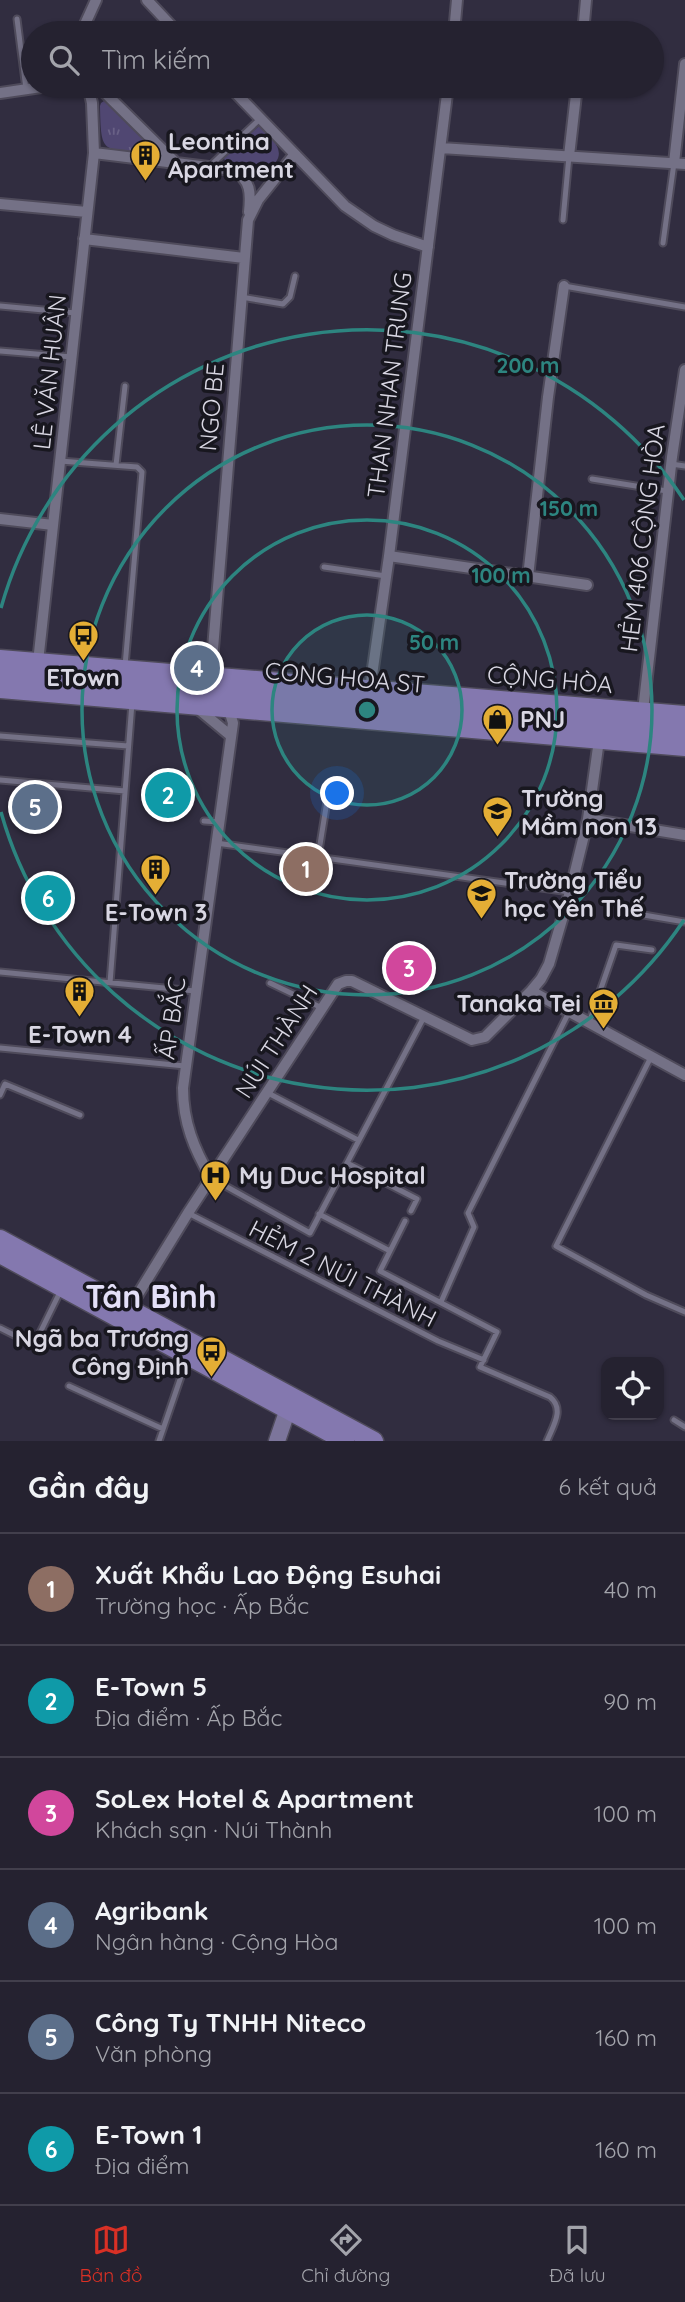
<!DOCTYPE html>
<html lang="vi">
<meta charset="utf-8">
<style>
body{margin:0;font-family:Quicksand,sans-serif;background:#2d2a38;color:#f1f3f6}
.controls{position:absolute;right:21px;bottom:21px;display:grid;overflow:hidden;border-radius:14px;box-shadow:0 2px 5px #0004}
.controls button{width:63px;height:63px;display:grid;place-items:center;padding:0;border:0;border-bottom:2px solid #423f4c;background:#252230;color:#f1f3f6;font:35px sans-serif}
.you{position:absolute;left:338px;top:794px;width:24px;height:24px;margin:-18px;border:5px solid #fff;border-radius:50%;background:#1a73e8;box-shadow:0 0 0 10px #1a73e833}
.badge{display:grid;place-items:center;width:46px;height:46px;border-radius:50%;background:#d93025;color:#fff;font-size:23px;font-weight:700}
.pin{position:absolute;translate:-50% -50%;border:4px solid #fff;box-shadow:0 2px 7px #0006}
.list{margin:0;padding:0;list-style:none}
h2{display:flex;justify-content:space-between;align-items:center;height:91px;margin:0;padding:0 28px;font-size:30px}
h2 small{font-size:23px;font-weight:400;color:#a3a4ab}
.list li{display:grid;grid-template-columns:46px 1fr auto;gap:21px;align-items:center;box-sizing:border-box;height:112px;padding:0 28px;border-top:2px solid #423f4c}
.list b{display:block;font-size:26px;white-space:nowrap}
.list p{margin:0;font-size:23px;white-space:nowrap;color:#a3a4ab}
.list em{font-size:23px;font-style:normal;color:#a3a4ab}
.icon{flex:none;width:38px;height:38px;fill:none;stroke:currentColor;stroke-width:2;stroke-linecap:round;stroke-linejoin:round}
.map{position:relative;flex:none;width:685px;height:1441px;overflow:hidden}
.search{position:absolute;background:#252230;box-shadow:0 2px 5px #0004;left:21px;right:21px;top:21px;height:77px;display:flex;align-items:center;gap:18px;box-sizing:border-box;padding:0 24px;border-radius:38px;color:#a3a4ab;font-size:26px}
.sheet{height:763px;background:#252230}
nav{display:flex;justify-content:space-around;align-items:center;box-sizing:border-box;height:98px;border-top:2px solid #423f4c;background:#252230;font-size:19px;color:#a3a4ab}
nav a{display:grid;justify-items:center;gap:4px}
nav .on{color:#d93025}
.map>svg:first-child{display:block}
.park{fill:url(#park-tufts)}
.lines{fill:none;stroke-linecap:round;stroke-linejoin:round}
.lane-casing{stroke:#4f4b5b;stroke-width:9}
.street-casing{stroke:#4f4b5b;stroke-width:14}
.secondary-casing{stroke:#4f4b5b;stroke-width:19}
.primary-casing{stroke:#4f4b5b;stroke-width:21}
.lane{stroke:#747186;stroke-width:5}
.street{stroke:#747186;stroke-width:10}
.secondary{stroke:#7c759b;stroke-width:16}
.primary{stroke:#8478af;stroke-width:18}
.ring{fill:none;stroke:#2d8580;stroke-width:3.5}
.labels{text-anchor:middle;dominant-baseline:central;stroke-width:7;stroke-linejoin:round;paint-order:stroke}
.poi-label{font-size:24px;font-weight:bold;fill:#d9d7e3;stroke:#18171f;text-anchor:start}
.street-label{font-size:24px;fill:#d9d7e3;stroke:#18171f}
.district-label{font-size:32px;font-weight:bold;fill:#e4e0f8;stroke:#18171f}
.centre{fill:#2d8580;stroke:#18171f;stroke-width:3.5}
.ring-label{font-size:21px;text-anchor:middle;font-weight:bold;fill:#2d8580;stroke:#18171f;stroke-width:7;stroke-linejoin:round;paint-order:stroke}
</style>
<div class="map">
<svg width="685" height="1441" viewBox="0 0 685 1441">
<defs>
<pattern id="park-tufts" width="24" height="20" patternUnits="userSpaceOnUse" patternTransform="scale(1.75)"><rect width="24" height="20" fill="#504772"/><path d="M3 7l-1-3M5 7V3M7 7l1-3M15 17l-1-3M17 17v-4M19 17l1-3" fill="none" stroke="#696186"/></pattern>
</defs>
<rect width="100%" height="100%" fill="#312d40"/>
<path class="park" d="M104 101 150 146 152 150 149 153C102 148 101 156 100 106L101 103Z
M259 126C268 135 287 149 275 163 271 167 265 169 260 168 249 168 237 166 226 164L224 158Z"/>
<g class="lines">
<defs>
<path id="lane" d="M17 19 26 89
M210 166 260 119
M563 220 569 156
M663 243 674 163
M564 286 685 307
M241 297 283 304 290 297 295 276
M0 306 76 313
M0 351 72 357
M60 461 137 467 142 472 125 666
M671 464 685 466
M116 465 125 386
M592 479 667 491
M324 567 386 576
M0 736 128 746
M0 780 125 791
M204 821 219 822
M216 843 570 892
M318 857 327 801
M632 913 685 922
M0 972 195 991
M110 983 132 703
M270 983 322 1008
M589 1023 616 945 652 950
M0 1048 185 1066
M651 1057 556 1246 646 1295 685 1312
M268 1093 358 1140
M0 1095 5 1084 80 1115
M347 1163 417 1199 411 1211
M211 1178 310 1233 424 1017
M188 1213 438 1341 484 1360
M319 1214 390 1251
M405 1221 380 1271 497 1332 480 1367 550 1397C565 1409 553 1426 547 1441
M441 1302 474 1227 468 1213 569 1012
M0 1328 34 1345 61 1290
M69 1386 163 1429
M674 1420 685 1427
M159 1441 187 1359"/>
<path id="street" d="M147 0 178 33
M81 33 96 0
M454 33 457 0
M583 33 586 0
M98 86 174 161
M229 86 345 206 374 226 393 235 428 247
M0 93 48 86
M441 148 685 164
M94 153 233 170C251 180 251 193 249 212
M569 156 577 86
M674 163 685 64
M235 169 279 174
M0 204 87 212
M84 239 244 258
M0 519 53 525
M389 556 587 585
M528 577 548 397 564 286
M38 662 94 153 92 103 88 86
M218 677 212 661 248 220 258 200 294 155
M370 689 389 556 448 86
M196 707 231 736
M643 711 672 457 685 370
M588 819 685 835
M531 991 685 1075
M211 1178C194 1149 183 1122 183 1088L233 723 228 707
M129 1309 188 1213 338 984 346 981H352L472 1040 485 1037 531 991 541 979 549 964 570 892 588 819 599 740"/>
<path id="secondary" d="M277 1441 291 1400"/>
<path id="primary" d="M0 659 685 715
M0 674 685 730
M0 689 685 747
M0 1239 374 1441
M0 1254 345 1441"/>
</defs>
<use href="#lane" class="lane-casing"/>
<use href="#street" class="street-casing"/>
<use href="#secondary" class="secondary-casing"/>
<use href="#primary" class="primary-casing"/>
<use href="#lane" class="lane"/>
<use href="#street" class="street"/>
<use href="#secondary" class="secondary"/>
<use href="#primary" class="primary"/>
</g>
<circle cx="367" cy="710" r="95" fill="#2d8580" fill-opacity=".12"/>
<g class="ring">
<circle cx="367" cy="710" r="95"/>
<circle cx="367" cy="710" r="190"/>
<circle cx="367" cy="710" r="285"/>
<path d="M684 920A380 380 0 0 1 1 812M1 608A380 380 0 0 1 684 500"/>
</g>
<defs>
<symbol id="building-pin" viewBox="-11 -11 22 30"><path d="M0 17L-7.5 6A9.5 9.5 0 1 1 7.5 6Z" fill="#e4ae35" stroke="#18171f"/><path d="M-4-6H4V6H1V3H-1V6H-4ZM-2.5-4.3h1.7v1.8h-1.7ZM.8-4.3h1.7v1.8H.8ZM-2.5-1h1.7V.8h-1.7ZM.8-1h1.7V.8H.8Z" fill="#111"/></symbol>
<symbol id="bus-pin" viewBox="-11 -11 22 30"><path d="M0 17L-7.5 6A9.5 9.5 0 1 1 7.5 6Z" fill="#e4ae35" stroke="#18171f"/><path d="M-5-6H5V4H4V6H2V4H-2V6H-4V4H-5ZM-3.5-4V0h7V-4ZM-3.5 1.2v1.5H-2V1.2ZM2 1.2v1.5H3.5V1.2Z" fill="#111"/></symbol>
<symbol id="shop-pin" viewBox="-11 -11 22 30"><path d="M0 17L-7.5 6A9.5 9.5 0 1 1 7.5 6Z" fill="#e4ae35" stroke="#18171f"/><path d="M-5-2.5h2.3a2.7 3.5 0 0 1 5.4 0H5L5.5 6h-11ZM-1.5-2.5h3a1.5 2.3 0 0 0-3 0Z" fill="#111"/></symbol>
<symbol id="school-pin" viewBox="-11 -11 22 30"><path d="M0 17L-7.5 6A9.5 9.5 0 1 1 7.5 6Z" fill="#e4ae35" stroke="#18171f"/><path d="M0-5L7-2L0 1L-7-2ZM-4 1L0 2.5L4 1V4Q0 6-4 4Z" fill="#111"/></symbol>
<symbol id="museum-pin" viewBox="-11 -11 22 30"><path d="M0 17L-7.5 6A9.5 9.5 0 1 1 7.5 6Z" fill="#e4ae35" stroke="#18171f"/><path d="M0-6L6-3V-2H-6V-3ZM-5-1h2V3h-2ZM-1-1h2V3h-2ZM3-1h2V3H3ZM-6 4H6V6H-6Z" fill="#111"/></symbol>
<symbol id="hospital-pin" viewBox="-11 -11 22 30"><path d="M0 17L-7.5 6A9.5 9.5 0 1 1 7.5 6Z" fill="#e4ae35" stroke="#18171f"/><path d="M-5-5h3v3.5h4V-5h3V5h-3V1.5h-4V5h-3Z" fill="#111"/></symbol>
</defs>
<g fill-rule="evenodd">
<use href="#building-pin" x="128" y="138" width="35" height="47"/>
<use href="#bus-pin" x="66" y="618" width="35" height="47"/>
<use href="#shop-pin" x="480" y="702" width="35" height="47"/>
<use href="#school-pin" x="480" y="794" width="35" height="47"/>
<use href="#building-pin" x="138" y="852" width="35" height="47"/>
<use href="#school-pin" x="464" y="876" width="35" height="47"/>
<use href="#building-pin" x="62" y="974" width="35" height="47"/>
<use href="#museum-pin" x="586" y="986" width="35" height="47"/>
<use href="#hospital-pin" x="198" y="1158" width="35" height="47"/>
<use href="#bus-pin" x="194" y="1334" width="35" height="47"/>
</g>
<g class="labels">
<g class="poi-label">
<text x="168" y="141">Leontina<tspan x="168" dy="28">Apartment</tspan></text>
<text x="83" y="677" text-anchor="middle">ETown</text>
<text x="520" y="719">PNJ</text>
<text x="521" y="798">Trường<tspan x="521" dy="28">Mầm non 13</tspan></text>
<text x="504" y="880">Trường Tiểu<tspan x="504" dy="28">học Yên Thế</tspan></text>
<text x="156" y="912" text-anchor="middle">E-Town 3</text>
<text x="581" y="1003" text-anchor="end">Tanaka Tei</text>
<text x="80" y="1034" text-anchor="middle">E-Town 4</text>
<text x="239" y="1175">My Duc Hospital</text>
<text x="189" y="1338" text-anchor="end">Ngã ba Trương<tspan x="189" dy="28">Công Định</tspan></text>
</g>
<g class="street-label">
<text transform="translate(49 372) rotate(-84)">LÊ VĂN HUÂN</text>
<text transform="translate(389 385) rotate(-83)">THAN NHAN TRUNG</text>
<text transform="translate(211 407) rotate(-85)">NGO BE</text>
<text transform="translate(642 538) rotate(-83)">HẺM 406 CỘNG HÒA</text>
<text transform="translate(345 677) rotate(5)">CONG HOA ST</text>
<text transform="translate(550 679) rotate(5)">CỘNG HÒA</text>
<text transform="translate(171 1018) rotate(-82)">ẤP BẮC</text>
<text transform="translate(276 1041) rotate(-57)">NÚI THÀNH</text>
<text transform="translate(343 1273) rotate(27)">HẺM 2 NÚI THÀNH</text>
</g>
<g class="district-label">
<text x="151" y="1296">Tân Bình</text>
</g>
</g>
<circle cx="367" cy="710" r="10" class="centre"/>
<g class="ring-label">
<text x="528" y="373">200 m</text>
<text x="569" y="516">150 m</text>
<text x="501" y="583">100 m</text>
<text x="434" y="650">50 m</text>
</g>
</svg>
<div class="controls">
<button><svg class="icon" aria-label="locate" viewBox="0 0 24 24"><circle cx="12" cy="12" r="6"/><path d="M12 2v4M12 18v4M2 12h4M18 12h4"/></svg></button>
</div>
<div class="you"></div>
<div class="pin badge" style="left:306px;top:869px;background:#8d6e63">1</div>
<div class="pin badge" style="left:168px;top:795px;background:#0f9aa8">2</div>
<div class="pin badge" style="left:409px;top:968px;background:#d1479c">3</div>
<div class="pin badge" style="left:197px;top:668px;background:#5c6f8a">4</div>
<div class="pin badge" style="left:35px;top:807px;background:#5c6f8a">5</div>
<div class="pin badge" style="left:48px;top:898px;background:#0f9aa8">6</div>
<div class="search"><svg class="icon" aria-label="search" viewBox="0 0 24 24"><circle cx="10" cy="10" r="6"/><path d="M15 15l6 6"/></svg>Tìm kiếm</div>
</div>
<section class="sheet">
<h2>Gần đây<small>6 kết quả</small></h2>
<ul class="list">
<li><span class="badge" style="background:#8d6e63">1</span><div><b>Xuất Khẩu Lao Động Esuhai</b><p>Trường học · Ấp Bắc</p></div><em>40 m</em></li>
<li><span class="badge" style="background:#0f9aa8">2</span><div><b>E-Town 5</b><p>Địa điểm · Ấp Bắc</p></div><em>90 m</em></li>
<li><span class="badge" style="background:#d1479c">3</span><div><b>SoLex Hotel &amp; Apartment</b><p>Khách sạn · Núi Thành</p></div><em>100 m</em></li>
<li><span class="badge" style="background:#5c6f8a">4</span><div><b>Agribank</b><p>Ngân hàng · Cộng Hòa</p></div><em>100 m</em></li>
<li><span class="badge" style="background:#5c6f8a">5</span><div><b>Công Ty TNHH Niteco</b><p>Văn phòng</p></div><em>160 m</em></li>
<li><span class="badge" style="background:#0f9aa8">6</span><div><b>E-Town 1</b><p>Địa điểm</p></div><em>160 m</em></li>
</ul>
</section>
<nav>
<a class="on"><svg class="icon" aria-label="map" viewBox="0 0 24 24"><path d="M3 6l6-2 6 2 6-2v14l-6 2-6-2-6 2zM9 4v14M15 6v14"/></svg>Bản đồ</a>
<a><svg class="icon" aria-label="directions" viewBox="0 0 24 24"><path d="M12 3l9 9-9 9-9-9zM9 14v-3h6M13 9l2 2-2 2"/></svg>Chỉ đường</a>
<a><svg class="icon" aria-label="saved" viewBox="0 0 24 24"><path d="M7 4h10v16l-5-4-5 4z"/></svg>Đã lưu</a>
</nav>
